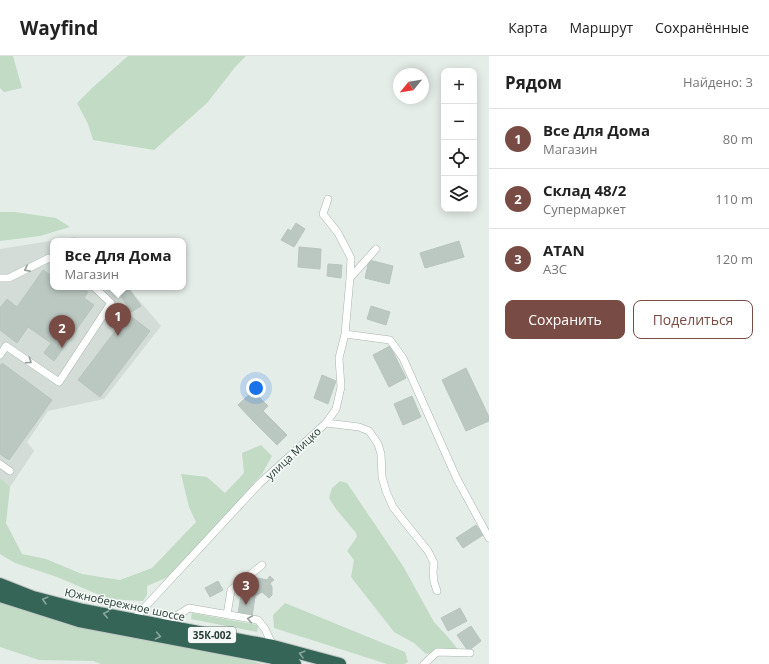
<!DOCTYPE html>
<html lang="ru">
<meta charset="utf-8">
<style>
body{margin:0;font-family:"Open Sans",sans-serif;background:#f2f2f2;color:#222}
.controls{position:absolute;right:12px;top:12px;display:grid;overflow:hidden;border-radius:8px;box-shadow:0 2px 10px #0003}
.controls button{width:36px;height:36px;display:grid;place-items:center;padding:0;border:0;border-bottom:1px solid #e0e0e0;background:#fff;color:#222;font:20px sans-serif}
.compass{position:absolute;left:393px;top:12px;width:36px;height:36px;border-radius:50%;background:#fff;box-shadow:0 2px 10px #0003;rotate:240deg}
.you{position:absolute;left:256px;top:332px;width:14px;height:14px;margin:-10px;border:3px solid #fff;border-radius:50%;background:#1a73e8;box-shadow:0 0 0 6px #1a73e833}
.badge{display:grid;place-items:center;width:26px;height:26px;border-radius:50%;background:#784c44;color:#fff;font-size:13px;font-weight:700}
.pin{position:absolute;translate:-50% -33px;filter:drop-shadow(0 1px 2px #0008)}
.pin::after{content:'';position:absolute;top:21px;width:14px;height:12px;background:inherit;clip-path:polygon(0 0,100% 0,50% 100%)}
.popup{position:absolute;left:50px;top:182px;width:136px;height:52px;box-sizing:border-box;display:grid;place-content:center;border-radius:8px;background:#fff;filter:drop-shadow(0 1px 3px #0005);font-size:13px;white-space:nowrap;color:#767676}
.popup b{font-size:15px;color:#222}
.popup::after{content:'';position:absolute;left:50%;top:100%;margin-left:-8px;border:8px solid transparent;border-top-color:#fff}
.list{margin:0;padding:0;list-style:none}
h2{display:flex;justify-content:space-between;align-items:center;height:52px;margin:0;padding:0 16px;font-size:17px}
h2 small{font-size:13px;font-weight:400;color:#767676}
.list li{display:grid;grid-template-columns:26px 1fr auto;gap:12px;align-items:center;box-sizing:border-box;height:60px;padding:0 16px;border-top:1px solid #e0e0e0}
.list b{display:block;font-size:15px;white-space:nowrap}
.list p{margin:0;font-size:13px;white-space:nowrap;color:#767676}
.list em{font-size:13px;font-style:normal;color:#767676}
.actions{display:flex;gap:8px;padding:12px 16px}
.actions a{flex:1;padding:9px 0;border:1px solid #784c44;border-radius:8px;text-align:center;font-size:14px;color:#784c44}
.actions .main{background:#784c44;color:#fff}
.icon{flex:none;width:22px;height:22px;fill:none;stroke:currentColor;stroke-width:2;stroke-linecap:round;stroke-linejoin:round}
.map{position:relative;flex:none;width:489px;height:608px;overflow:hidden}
header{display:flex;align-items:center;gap:24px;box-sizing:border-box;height:56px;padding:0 20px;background:#fff;border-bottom:1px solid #e0e0e0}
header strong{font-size:19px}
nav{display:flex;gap:22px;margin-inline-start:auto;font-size:14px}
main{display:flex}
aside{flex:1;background:#fff}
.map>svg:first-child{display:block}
.built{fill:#d3dcd7}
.green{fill:#c1dbc5}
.building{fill:#bbc7c1;stroke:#b8c5bf}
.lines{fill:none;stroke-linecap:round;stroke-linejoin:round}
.lane-casing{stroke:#a8b4ae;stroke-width:8}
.highway-casing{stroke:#c2c8c6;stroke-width:14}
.lane{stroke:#fff;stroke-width:7}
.highway{stroke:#356557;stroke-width:12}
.oneway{stroke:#929e9a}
.oneway2{stroke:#8ba89f}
.labels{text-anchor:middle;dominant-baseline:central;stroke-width:3;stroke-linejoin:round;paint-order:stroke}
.shield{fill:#f5f9f7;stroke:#64756e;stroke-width:1}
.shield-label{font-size:10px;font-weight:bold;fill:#263c34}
.street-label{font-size:11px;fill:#263c34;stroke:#f5f9f7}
</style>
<header>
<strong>Wayfind</strong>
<nav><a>Карта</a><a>Маршрут</a><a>Сохранённые</a></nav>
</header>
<main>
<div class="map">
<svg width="489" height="608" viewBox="0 0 489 608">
<rect width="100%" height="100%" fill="#e5ede8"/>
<path class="built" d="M75 181 79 185H53V231H126L137 242 161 270 104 343 48 355 27 386 34 395 10 431 4 425 0 422V193Z"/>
<path class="green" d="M0 0H13L22 32 4 36 0 32Z
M128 0H246L236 10 207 47 154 94 93 84 88 68 77 47 92 32Z
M0 156H15L56 162 70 171 40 180 0 185Z
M261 389 272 400 262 418 173 519 147 530V539L143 545 109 543 57 521 15 507 0 498V422L4 425 10 431 6 467 22 498 46 503 82 518 120 524 152 512 196 466 189 451 181 418 207 421 225 437 244 417 242 397Z
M340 425 347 427 403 510 434 566 448 581 460 596 443 593 426 598 414 587 394 576 351 521 354 504 347 495 357 481 356 477 336 453 329 442 332 432Z
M0 545 5 548 90 563 263 608H101L93 605 39 604 0 591Z
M285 547 405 596 408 606 404 608H387L274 572 273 559Z
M192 557 258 569 257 576 191 563Z"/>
<path class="building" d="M296 167 305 173 294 191 281 184 288 173 291 175Z
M459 185 464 201 425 212 420 197Z
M299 191 321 193 320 213 298 211Z
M369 204 393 210 389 228 365 222Z
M328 208 342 209 341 222 327 220Z
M43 214 53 221V231H82L88 236 84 242 94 249 54 305 44 297 51 287 28 271 17 287 0 274V252L7 243 17 251Z
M122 231H128L141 250 131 256 117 234Z
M371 250 390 256 386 269 367 263Z
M128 258 150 275 100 341 78 324Z
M390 290 406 322 389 331 373 299Z
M2 307 52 344 9 404 0 398V310Z
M466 312 489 361V365L466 375 442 324Z
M322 319 336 325 328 348 314 342Z
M253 335 268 350 253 365 238 349Z
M412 340 421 361 403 369 394 348Z
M263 355 287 379 277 389 253 365Z
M476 469 483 479 463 492 456 482Z
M270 520 274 524 270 527 272 531V539L269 542 262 536 255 540 256 534 251 533 255 529 251 525 254 523 258 522 267 524Z
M218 525 223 534 210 541 205 532Z
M242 532 256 534 252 561 238 558Z
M460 552 467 565 448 575 441 562Z
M471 570 481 585 468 595 457 579Z"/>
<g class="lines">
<defs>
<path id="lane" d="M328 143 323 158 338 177 351 202 350 222
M0 222H9L49 202 53 205
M345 278 390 284 403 302 457 423 489 482
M0 299 6 290 59 326 111 247 94 231
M326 367 359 371 369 375 378 388 381 398 382 421 386 435 393 451 403 464 428 495 434 507 433 516 434 526 437 535
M0 408 10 415
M227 559 231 534 262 509
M132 565 259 428 326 367 336 353 341 331 339 302 345 278 350 222 376 193
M159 567 173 562 189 552 258 564 265 573 273 590
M424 608 437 596 470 597"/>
<path id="highway" d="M0 528 33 541 83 554 273 590 340 608
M0 540 79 565 269 601 295 608"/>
</defs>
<use href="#lane" class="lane-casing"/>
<use href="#highway" class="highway-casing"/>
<use href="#lane" class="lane"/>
<use href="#highway" class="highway"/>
</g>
<defs><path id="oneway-chevron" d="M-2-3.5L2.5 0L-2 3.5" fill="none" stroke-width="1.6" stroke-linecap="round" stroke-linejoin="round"/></defs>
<g class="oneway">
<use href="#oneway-chevron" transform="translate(27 213) rotate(153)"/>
<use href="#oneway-chevron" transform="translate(29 305) rotate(34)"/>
<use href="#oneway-chevron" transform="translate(250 563) rotate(-170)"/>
</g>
<g class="oneway2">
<use href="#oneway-chevron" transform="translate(45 544) rotate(-165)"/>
<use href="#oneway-chevron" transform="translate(106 558) rotate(-169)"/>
<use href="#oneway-chevron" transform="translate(158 580) rotate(10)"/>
<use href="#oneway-chevron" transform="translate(302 598) rotate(-165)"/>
</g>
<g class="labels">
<rect class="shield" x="188" y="571" width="48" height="16" rx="3"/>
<g class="shield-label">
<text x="212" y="579">35К-002</text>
</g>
<g class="street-label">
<text transform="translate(293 397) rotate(-43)">улица Мицко</text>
<text transform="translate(125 548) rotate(12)">Южнобережное шоссе</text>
</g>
</g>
</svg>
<div class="controls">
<button>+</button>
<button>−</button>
<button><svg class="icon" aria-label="locate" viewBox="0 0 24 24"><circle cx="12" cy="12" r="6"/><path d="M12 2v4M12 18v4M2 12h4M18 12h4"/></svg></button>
<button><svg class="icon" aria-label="layers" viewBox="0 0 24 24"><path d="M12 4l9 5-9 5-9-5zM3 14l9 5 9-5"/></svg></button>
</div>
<svg class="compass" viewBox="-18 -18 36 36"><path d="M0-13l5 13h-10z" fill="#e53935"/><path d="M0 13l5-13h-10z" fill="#767676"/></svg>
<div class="you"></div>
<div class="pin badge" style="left:118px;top:280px">1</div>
<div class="popup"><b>Все Для Дома</b>Магазин</div>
<div class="pin badge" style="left:62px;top:292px">2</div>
<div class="pin badge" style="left:246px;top:549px">3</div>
</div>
<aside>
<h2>Рядом<small>Найдено: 3</small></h2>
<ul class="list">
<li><span class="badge">1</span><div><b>Все Для Дома</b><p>Магазин</p></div><em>80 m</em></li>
<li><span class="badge">2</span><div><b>Склад 48/2</b><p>Супермаркет</p></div><em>110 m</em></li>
<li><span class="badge">3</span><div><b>ATAN</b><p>АЗС</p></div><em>120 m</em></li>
</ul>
<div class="actions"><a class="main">Сохранить</a><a>Поделиться</a></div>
</aside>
</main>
